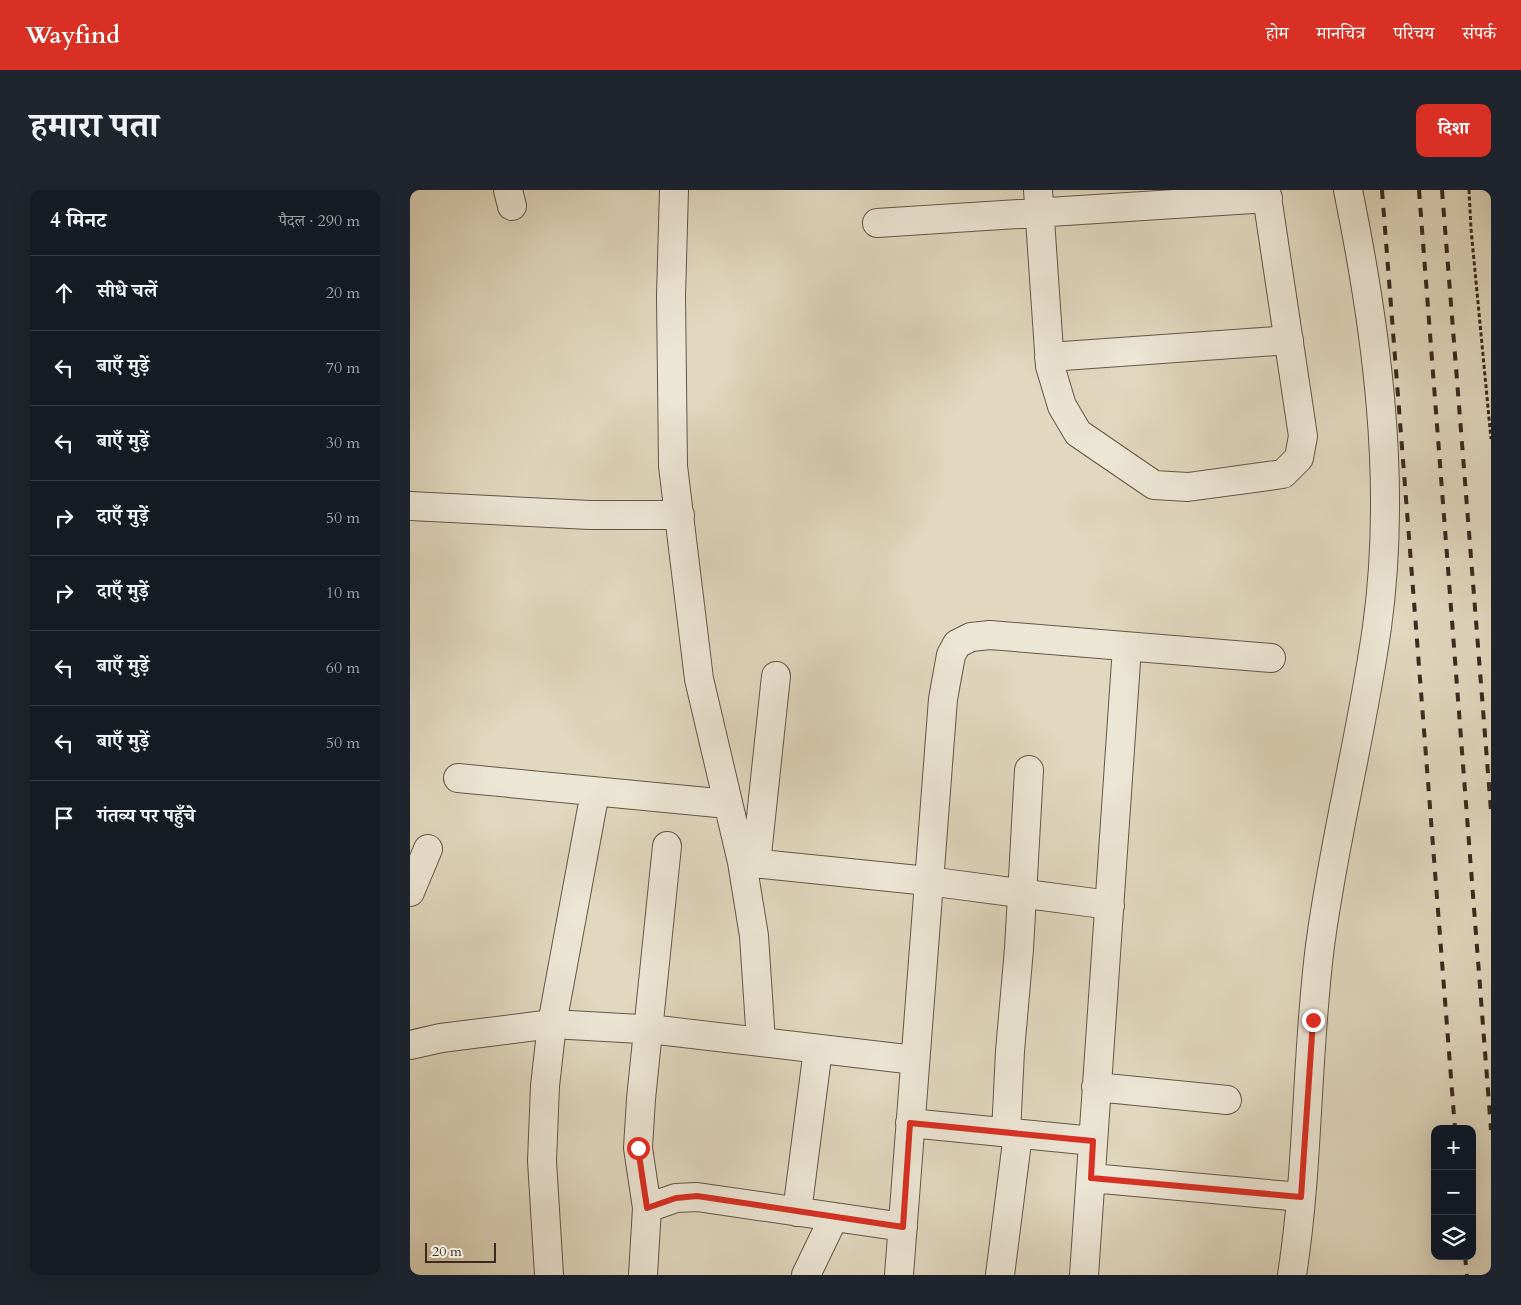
<!DOCTYPE html>
<html lang="hi">
<meta charset="utf-8">
<style>
body{margin:0;font-family:Cardo,"Noto Serif Devanagari",serif;background:#20242c;color:#f1f3f6}
.controls{position:absolute;right:15px;bottom:15px;display:grid;overflow:hidden;border-radius:10px;box-shadow:0 5px 20px #0002}
.controls button{width:45px;height:45px;display:grid;place-items:center;padding:0;border:0;border-bottom:1px solid #363941;background:#171b24;color:#f1f3f6;font:25px sans-serif}
.scale{position:absolute;left:15px;bottom:12px;width:71px;box-sizing:border-box;padding-left:5px;border:2px solid #3c2a21;border-top:0;font-size:14px;line-height:18px;white-space:nowrap;color:#3c2a21;-webkit-text-stroke:4px #ece6d5;paint-order:stroke}
.stop{position:absolute;width:15px;height:15px;margin:-11px;border:4px solid #d93025;border-radius:50%;background:#fff}
.stop.end{background:#d93025;border-color:#fff;box-shadow:0 1px 5px #0008}
.list{margin:0;padding:0;list-style:none}
h2{display:flex;justify-content:space-between;align-items:center;height:65px;margin:0;padding:0 20px;font-size:21px}
h2 small{font-size:16px;font-weight:400;color:#9ea1a6}
.list li{display:grid;grid-template-columns:32px 1fr auto;gap:15px;align-items:center;box-sizing:border-box;height:75px;padding:0 20px;border-top:1px solid #363941}
.list b{display:block;font-size:19px;white-space:nowrap}
.list em{font-size:16px;font-style:normal;color:#9ea1a6}
.icon{flex:none;width:28px;height:28px;fill:none;stroke:currentColor;stroke-width:2;stroke-linecap:round;stroke-linejoin:round}
.map{position:relative;flex:none;width:1081px;height:1085px;overflow:hidden;border-radius:10px}
header{display:flex;align-items:center;gap:30px;box-sizing:border-box;height:70px;padding:0 25px;background:#d93025;color:#fff}
header strong{font-size:24px}
nav{display:flex;gap:28px;margin-inline-start:auto;font-size:18px}
.intro{display:flex;align-items:center;justify-content:space-between;box-sizing:border-box;height:120px;padding:0 30px}
h1{margin:0;font-size:35px}
.button{padding:12px 22px;border-radius:10px;background:#d93025;color:#fff;font-size:18px;font-weight:700}
main{display:flex;gap:30px;padding:0 30px}
aside{flex:1;background:#171b24;border-radius:10px;box-shadow:0 5px 20px #0002}
.map>svg:first-child{display:block}
.lines{fill:none;stroke-linecap:round;stroke-linejoin:round}
.street-casing{stroke:#655648;stroke-width:30}
.path{stroke:#3c2a21;stroke-width:3;stroke-dasharray:4 2.5;stroke-linecap:butt}
.street{stroke:#ece6d5;stroke-width:28}
.rail{stroke:#3c2a21;stroke-width:4;stroke-dasharray:9 9;stroke-linecap:butt}
.route{stroke:#d93025;stroke-width:6}
</style>
<header>
<strong>Wayfind</strong>
<nav><a>होम</a><a>मानचित्र</a><a>परिचय</a><a>संपर्क</a></nav>
</header>
<div class="intro"><h1>हमारा पता</h1><a class="button">दिशा</a></div>
<main>
<aside>
<h2>4 मिनट<small>पैदल · 290 m</small></h2>
<ul class="list">
<li><svg class="icon" aria-label="ahead" viewBox="0 0 24 24"><path d="M12 20V5M6 11l6-6 6 6"/></svg><div><b>सीधे चलें</b></div><em>20 m</em></li>
<li><svg class="icon" aria-label="left" viewBox="0 0 24 24"><path d="M17 20v-9H6M10 6l-5 5 5 5"/></svg><div><b>बाएँ मुड़ें</b></div><em>70 m</em></li>
<li><svg class="icon" aria-label="left" viewBox="0 0 24 24"><path d="M17 20v-9H6M10 6l-5 5 5 5"/></svg><div><b>बाएँ मुड़ें</b></div><em>30 m</em></li>
<li><svg class="icon" aria-label="right" viewBox="0 0 24 24"><path d="M7 20v-9h11M14 6l5 5-5 5"/></svg><div><b>दाएँ मुड़ें</b></div><em>50 m</em></li>
<li><svg class="icon" aria-label="right" viewBox="0 0 24 24"><path d="M7 20v-9h11M14 6l5 5-5 5"/></svg><div><b>दाएँ मुड़ें</b></div><em>10 m</em></li>
<li><svg class="icon" aria-label="left" viewBox="0 0 24 24"><path d="M17 20v-9H6M10 6l-5 5 5 5"/></svg><div><b>बाएँ मुड़ें</b></div><em>60 m</em></li>
<li><svg class="icon" aria-label="left" viewBox="0 0 24 24"><path d="M17 20v-9H6M10 6l-5 5 5 5"/></svg><div><b>बाएँ मुड़ें</b></div><em>50 m</em></li>
<li><svg class="icon" aria-label="arrive" viewBox="0 0 24 24"><path d="M6 21V4h12l-3 4 3 4H6"/></svg><div><b>गंतव्य पर पहुँचे</b></div></li>
</ul>
</aside>
<div class="map">
<svg width="1081" height="1085" viewBox="0 0 1081 1085">
<rect width="100%" height="100%" fill="#e1d8bf"/>
<filter id="stains"><feTurbulence type="fractalNoise" baseFrequency=".004" numOctaves="4"/><feColorMatrix values="0 0 0 0 .2 0 0 0 0 .09 0 0 0 0 .02 0 0 0 .5 -.17"/></filter>
<radialGradient id="worn" r=".72"><stop offset=".6" stop-color="#630" stop-opacity="0"/><stop offset="1" stop-color="#630" stop-opacity=".3"/></radialGradient>
<g class="lines">
<defs>
<path id="street" d="M98 0 102 16
M264 0 261 106 263 276 289 489 332 672 344 746 351 852
M628 0 640 176 652 216 668 243 744 295 778 297 873 284 889 268 893 246 856 0
M467 33 858 8
M639 167 879 150
M0 316 180 325H270
M48 588 318 614
M332 672 518 691 700 715
M346 674 366 486
M0 702 18 659
M0 855 31 848 142 834 248 840 505 870
M686 897 817 910
M500 933 683 951
M596 943 600 861 609 759 619 580
M681 988 891 1007
M237 1018 266 1008 287 1007 493 1037
M387 1022 408 859
M139 1085 132 971 135 896 142 834 185 602
M233 1085 237 1018 228 958 231 909 257 656
M396 1085 424 1027
M489 1085 533 509 541 465 547 454 561 447 580 445 861 468
M590 1085 608 944
M674 1085 717 457
M882 1085C899 976 896 865 910 756 924 649 952 544 967 437 987 292 967 142 938 0"/>
</defs>
<use href="#street" class="street-casing"/>
<path class="path" d="M1059 0 1061 39 1081 249"/>
<use href="#street" class="street"/>
<path class="rail" d="M972 0 1045 939
M1009 0 1081 940
M1032 0 1081 621
M1055 1066 1057 1085"/>
</g>
<g class="lines">
<path class="route" d="M228 958 237 1018 266 1008 287 1006 493 1037 500 933 683 951 681 988 891 1007 903 830"/>
</g>
<rect width="100%" height="100%" filter="url(#stains)"/>
<rect width="100%" height="100%" fill="url(#worn)"/>
</svg>
<div class="controls">
<button>+</button>
<button>−</button>
<button><svg class="icon" aria-label="layers" viewBox="0 0 24 24"><path d="M12 4l9 5-9 5-9-5zM3 14l9 5 9-5"/></svg></button>
</div>
<div class="scale">20 m</div>
<div class="stop" style="left:228px;top:958px"></div>
<div class="stop end" style="left:903px;top:830px"></div>
</div>
</main>
